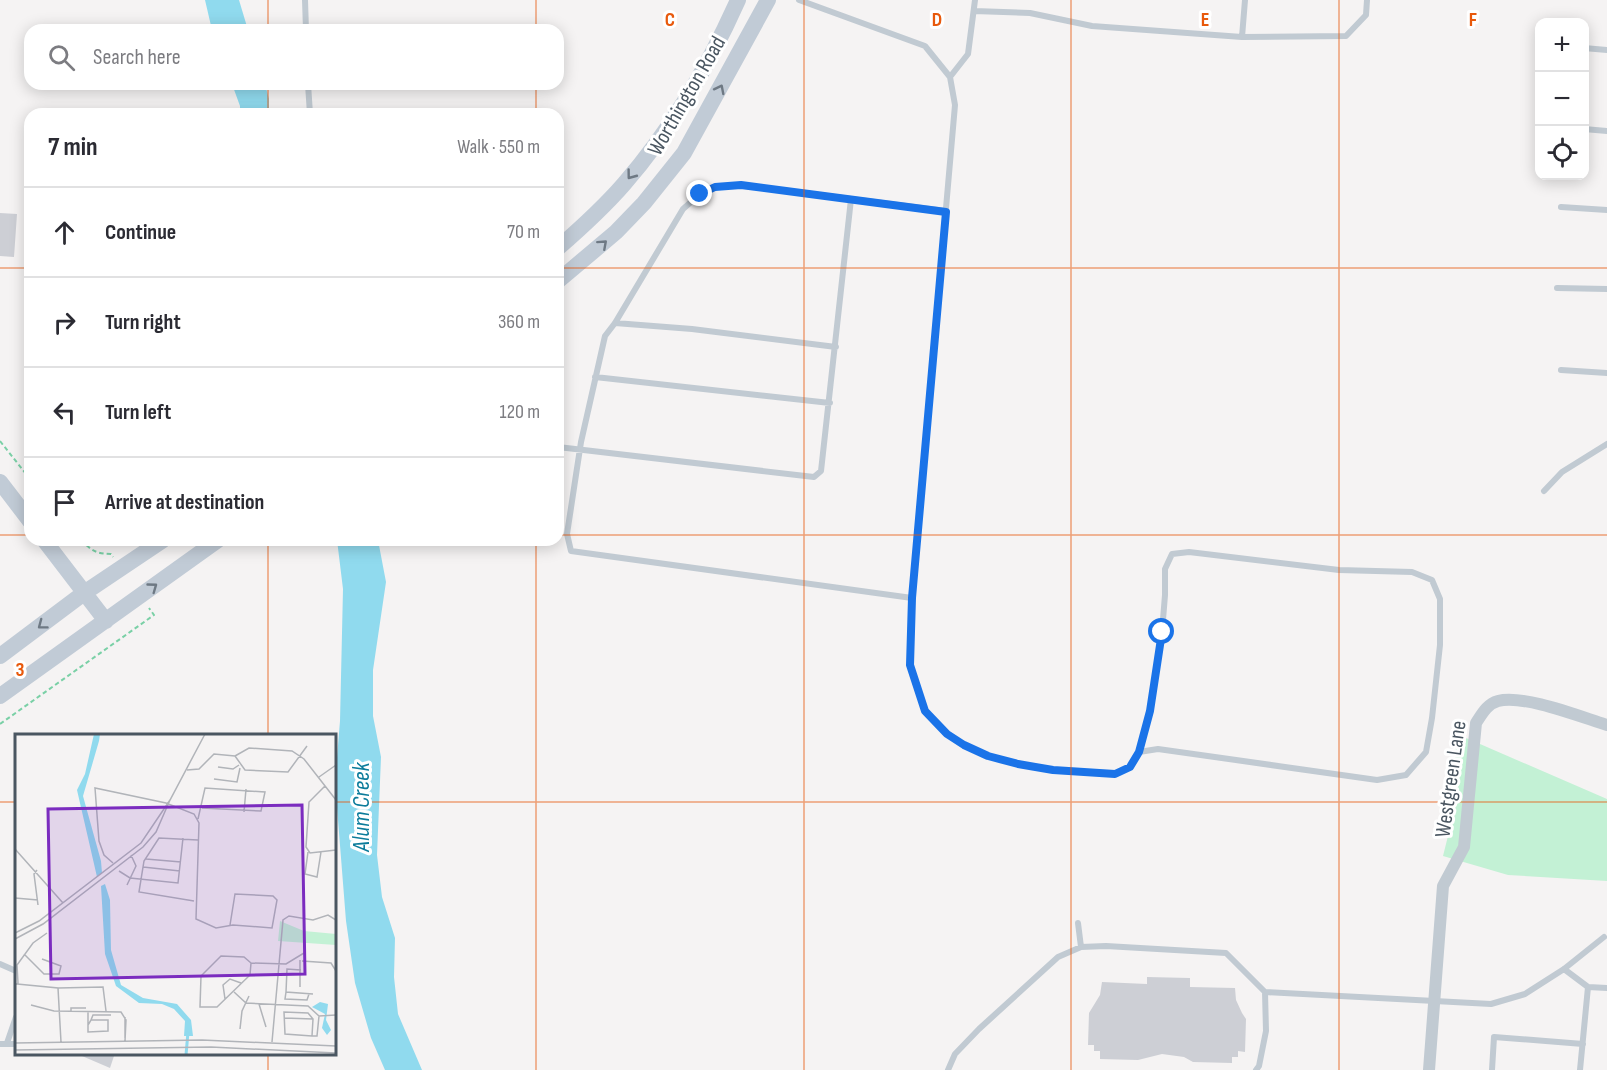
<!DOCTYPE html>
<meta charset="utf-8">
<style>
body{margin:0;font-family:"Sofia Sans Condensed",sans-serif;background:#f7f7f7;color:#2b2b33}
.controls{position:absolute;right:18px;top:18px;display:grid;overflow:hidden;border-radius:12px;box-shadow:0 3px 15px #0003}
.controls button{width:54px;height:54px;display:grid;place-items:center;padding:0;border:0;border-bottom:2px solid #e1e1e2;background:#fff;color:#2b2b33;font:30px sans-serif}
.stop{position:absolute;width:18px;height:18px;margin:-14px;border:4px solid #1a73e8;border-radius:50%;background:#fff}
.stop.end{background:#1a73e8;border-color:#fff;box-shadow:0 2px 6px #0008}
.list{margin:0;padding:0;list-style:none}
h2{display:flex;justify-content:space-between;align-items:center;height:78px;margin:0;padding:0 24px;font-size:26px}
h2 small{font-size:20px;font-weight:400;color:#7c7c81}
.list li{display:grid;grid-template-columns:39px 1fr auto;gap:18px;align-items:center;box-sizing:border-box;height:90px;padding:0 24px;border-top:2px solid #e1e1e2}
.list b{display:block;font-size:22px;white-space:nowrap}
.list em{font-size:20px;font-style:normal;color:#7c7c81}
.icon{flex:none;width:33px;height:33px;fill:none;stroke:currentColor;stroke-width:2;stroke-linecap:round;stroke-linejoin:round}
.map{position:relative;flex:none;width:1607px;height:1070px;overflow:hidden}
.search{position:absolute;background:#fff;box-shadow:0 3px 15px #0003;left:24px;top:24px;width:540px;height:66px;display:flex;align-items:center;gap:15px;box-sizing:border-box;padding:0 21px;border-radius:18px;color:#7c7c81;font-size:22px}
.panel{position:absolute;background:#fff;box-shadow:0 3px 15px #0003;left:24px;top:108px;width:540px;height:438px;border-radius:18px}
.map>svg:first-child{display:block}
.green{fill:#c3f1d5}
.water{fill:#90daee}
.building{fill:#cdcfd5}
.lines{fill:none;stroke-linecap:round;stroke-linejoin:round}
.path{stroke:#7ad0a6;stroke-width:2;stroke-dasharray:4.5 3;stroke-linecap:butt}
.lane{stroke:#c1cad2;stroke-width:6}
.street{stroke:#c1cad2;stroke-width:12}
.secondary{stroke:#c1cbd6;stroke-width:16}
.oneway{stroke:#6e7984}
.route{stroke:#1a73e8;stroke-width:8}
.grid{fill:none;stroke:#e8590c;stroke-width:1.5;stroke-opacity:0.55}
.labels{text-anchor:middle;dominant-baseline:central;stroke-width:6;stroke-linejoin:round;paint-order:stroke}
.street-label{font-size:22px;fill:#4a5661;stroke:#fff}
.water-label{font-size:24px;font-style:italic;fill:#0c7c9b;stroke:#fff}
.inset-river{fill:none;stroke:#90daee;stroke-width:3}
.inset-road{fill:none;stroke:#b1b4b9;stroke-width:1.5}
.view{fill:#7b2cbf;fill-opacity:0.15;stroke:#7b2cbf;stroke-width:3}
.inset-edge{fill:none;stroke:#4a5661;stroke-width:3}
.grid-label{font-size:20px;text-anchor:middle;font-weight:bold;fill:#e8590c;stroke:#fff;stroke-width:6;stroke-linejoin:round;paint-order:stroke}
</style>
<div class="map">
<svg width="1607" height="1070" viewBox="0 0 1607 1070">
<rect width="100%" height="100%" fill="#f5f3f3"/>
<path class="green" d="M1457 734 1607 799V881L1508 875 1443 856 1448 836Z"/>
<path class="water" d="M205 0H239L248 30H212Z
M232 84H265L269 99V114H240V106Z
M337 540H378L386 582 373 670V716L381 757 377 855 382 897 395 938 394 977 398 1014 422 1070H385L371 1038 355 983 346 921 335 782 340 721 343 589Z"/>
<path class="building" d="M0 213 17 214 14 257 0 256Z
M1147 977 1190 978V987L1235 988 1236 1000 1242 1013 1246 1019 1245 1052 1238 1051V1057H1232V1063L1193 1062 1184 1057 1162 1054 1138 1060 1100 1059V1051H1094V1045H1088L1089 1013 1100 995 1102 982 1147 984Z
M75 1053H115L110 1068Z"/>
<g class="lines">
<path class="path" d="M0 441 30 479
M81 540C91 550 96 554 111 554L113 557
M0 724 154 615 149 608"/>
<path class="lane" d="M305 0 306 30
M799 0 925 46 950 77 955 105 912 598 910 665 925 711 947 734 964 745 988 756 1018 764 1053 770 1115 774 1130 767 1139 752 1158 749 1377 780 1406 775 1426 752 1432 718 1440 645V599L1432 580 1412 572 1339 570 1189 552 1172 554 1165 569V595L1162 632 1150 711 1139 752
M974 11 1030 13 1092 26 1242 37 1346 36 1366 15 1367 0
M1242 37 1245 0
M1584 48 1607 50
M950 77 968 54 975 0
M308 84 310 114
M1584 129 1607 131
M1561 207 1607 210
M1557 288 1607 289
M615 323 692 329 836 347
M1561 370 1607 373
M595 377 830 403
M558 447 814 477 821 471 851 199
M1544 491 1562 472 1607 444
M912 598 571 551 567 534 581 442 605 336 615 323 683 209 700 194 715 187 741 185 946 211
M1078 923 1081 947
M0 964 16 971
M1564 969 1588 987 1580 1070
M1588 987 1607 988
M1265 992 1491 1004 1525 994 1564 969 1604 937
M7 1043 16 1017
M0 1044H16
M948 1070 955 1054 979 1029 1058 957 1081 947 1106 946 1226 953 1265 992 1266 1031 1259 1066 1256 1070
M1492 1070 1494 1037 1583 1044"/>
<path class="street" d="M1429 1070 1443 886 1464 847 1476 723C1482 714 1487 704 1498 701 1523 694 1581 717 1607 725"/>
<path class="secondary" d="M558 248C581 228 604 207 624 184 671 130 709 65 738 0
M558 281 616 232 644 203 684 153 768 0
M0 482 30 521
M44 540 106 621
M0 656 84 593 163 540
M0 696 218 540"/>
</g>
<defs><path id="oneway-chevron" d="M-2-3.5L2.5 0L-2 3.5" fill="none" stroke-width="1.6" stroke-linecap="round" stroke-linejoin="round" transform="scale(1.5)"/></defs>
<g class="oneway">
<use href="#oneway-chevron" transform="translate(720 89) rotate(-63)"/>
<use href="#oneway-chevron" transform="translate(631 175) rotate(127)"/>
<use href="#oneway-chevron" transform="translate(603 244) rotate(-42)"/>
<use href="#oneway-chevron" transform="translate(153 587) rotate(-36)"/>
<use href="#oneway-chevron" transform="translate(42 625) rotate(143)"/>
</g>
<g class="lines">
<path class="route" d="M700 194 715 187 741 185 946 212 912 598 910 665 925 711 947 734 964 745 988 756 1018 764 1053 770 1115 774 1130 767 1139 752 1150 711 1162 632"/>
</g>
<path class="grid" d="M268 0V30M536 0V30M804 0V1070M1071 0V1070M1339 0V1070M268 84V114M536 84V114M0 268H30M558 268H1607M0 535H30M558 535H1607M268 540V736M536 540V1070M0 802H16M334 802H1607M268 1054V1070"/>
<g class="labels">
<g class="street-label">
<text transform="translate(687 96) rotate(-60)">Worthington Road</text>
<text transform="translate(1451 779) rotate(-82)">Westgreen Lane</text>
</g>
<g class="water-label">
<text transform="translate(361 807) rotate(-90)">Alum Creek</text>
</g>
</g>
<g transform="translate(15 734)">
<rect width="321" height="321" fill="#f5f3f3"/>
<path d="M265 187 289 197 321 200V211L263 207Z" fill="#c3f1d5"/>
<path d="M79 0H85L84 7 68 62 86 127 87 139 82 143 62 56 70 40ZM90 150 95 166 96 216 106 251 128 264 162 270 176 286 178 302H169L170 287 159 275 147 270 124 269 101 252 90 220 86 152ZM305 268 313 270 311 286 316 296 312 301 307 294 310 280 297 273Z" fill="#90daee"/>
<path class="inset-river" d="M171 321 173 298"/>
<path class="inset-road" d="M220 22 234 14 277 17 289 25 321 66M220 22 230 36 273 38 292 12M203 33 218 35 224 31M172 36 184 35 199 20 220 22M304 43 321 31M199 45 222 48 225 34M310 52 294 68 291 113 295 119 321 116M229 78 231 55M183 85 190 54 250 58 246 77 187 74M0 115 48 169M293 118 290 140 302 143 306 118M131 125 166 128M98 129 89 121 84 107 80 54 151 69 179 80 184 89 181 185 201 194 218 191 257 194 262 166 258 162 220 160 215 191M128 133 165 137M22 136 19 140 23 171M104 137 115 144 163 149 168 104M112 151 121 132 116 121M0 164 23 166M179 167 124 158 129 127 144 104 183 106M0 199 24 187 126 109 155 66 190 0M0 205 28 190 128 113 141 98 155 66M9 220 29 240H44L46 232 27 225M206 222 229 223 236 229 235 241 202 273H185L186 242ZM287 227 316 229 321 237M236 229 271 230 289 219M286 236 272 235 271 258 298 260M2 250 43 254 46 308M0 251 3 249 2 231 18 209 32 199M285 253V226M43 254 88 253 91 277M219 258 231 269 293 272 304 282 321 281M271 258 270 265 292 266 294 260M210 265 208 251 215 245 226 249M244 270 251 293M16 271 39 277 106 278 111 286 110 307M56 278V274H71M110 283V304M269 284 298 285M76 286 78 281H96M73 291 76 286H93V297L73 298V277M225 295 227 277 234 262M297 302 298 285 293 279 269 278 270 300 297 302H302L304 282M257 308 268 186 274 182 298 186 313 181 321 186M0 309 187 306 321 312M0 316 196 313 321 319"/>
<path class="view" d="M287 71 290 240 36 245 33 75Z"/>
<rect width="321" height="321" class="inset-edge"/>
</g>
<g class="grid-label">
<text x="670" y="26">C</text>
<text x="937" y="26">D</text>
<text x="1205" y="26">E</text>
<text x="1473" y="26">F</text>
<text x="20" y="676">3</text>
</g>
</svg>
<div class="controls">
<button>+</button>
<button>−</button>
<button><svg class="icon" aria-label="locate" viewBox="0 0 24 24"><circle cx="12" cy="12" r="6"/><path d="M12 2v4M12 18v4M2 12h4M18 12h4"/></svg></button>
</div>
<div class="stop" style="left:1162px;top:632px"></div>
<div class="stop end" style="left:700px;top:194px"></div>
<div class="search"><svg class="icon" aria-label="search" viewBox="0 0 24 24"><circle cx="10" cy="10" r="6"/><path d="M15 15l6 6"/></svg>Search here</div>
<section class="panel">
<h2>7 min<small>Walk · 550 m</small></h2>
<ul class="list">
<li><svg class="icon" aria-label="ahead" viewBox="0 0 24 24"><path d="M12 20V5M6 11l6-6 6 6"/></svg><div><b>Continue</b></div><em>70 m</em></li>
<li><svg class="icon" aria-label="right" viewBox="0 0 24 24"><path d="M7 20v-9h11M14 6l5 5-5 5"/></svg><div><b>Turn right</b></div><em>360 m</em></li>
<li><svg class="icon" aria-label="left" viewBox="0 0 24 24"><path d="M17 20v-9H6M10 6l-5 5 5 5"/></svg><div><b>Turn left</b></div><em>120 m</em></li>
<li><svg class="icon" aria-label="arrive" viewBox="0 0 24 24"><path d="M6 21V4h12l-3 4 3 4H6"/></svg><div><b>Arrive at destination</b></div></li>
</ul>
</section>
</div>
